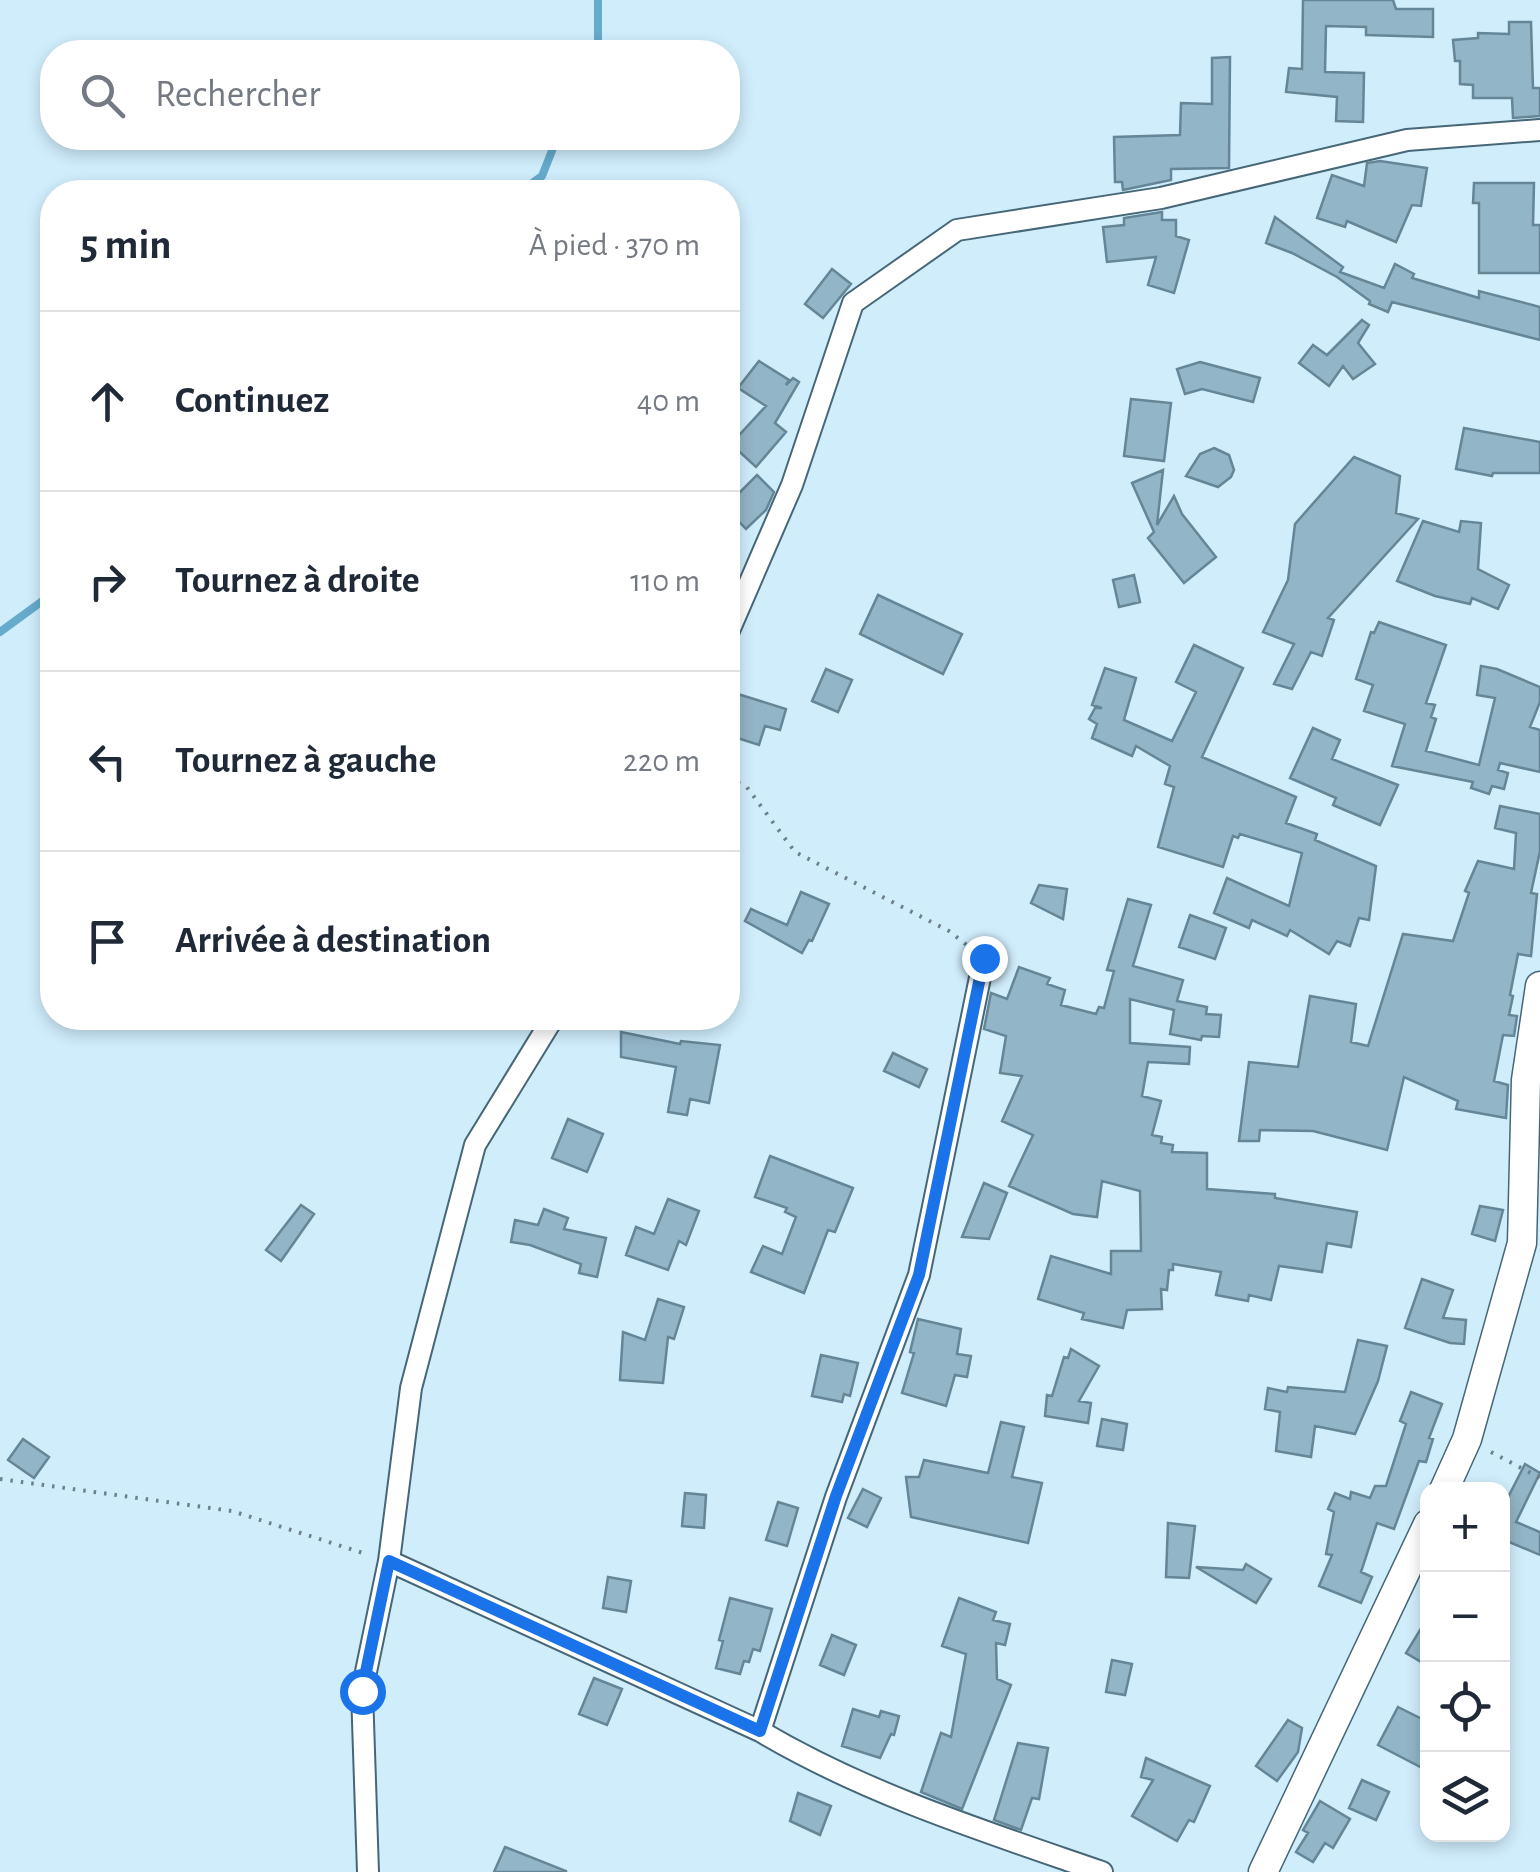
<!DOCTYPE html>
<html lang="fr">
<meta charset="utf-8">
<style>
body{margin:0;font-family:"Alegreya Sans",sans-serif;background:#f2f2f3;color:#1f2937}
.controls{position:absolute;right:30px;bottom:30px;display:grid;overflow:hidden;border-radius:20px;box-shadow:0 5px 15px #0003}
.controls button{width:90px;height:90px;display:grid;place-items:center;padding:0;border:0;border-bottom:2px solid #e0e1e3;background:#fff;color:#1f2937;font:50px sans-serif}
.stop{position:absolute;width:30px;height:30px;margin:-22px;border:8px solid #1a73e8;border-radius:50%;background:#fff}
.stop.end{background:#1a73e8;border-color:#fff;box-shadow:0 2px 10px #0008}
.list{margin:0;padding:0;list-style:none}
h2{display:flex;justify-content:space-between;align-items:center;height:130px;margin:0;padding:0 40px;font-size:42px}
h2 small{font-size:32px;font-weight:400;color:#747a83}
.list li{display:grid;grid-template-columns:65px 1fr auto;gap:30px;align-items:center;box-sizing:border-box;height:180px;padding:0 40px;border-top:2px solid #e0e1e3}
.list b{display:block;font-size:38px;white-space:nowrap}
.list em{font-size:32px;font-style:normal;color:#747a83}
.icon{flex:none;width:55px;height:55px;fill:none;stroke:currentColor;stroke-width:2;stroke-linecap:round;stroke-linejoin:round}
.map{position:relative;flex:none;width:1540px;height:1872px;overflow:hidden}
.search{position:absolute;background:#fff;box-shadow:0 5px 15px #0003;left:40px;top:40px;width:700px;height:110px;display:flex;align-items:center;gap:25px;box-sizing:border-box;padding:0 35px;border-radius:40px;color:#747a83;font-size:38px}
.panel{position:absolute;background:#fff;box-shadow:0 5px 15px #0003;left:40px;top:180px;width:700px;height:850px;border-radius:40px}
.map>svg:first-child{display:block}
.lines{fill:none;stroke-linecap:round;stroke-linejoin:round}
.stream{stroke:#6ac;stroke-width:8}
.building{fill:#92b5c7;stroke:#648697;stroke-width:2.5}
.minor-casing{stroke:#466777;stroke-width:24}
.secondary-casing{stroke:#466777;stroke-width:31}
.path{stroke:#6b808b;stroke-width:4;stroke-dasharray:2.5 8;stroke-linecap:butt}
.minor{stroke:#fff;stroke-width:20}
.secondary{stroke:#fff;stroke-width:28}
.route{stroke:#1a73e8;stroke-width:12}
</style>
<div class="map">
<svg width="1540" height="1872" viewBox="0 0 1540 1872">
<rect width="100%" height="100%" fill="#d0edfc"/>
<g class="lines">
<path class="stream" d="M598 0V52
M520 192 542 176 557 138
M0 632 52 594"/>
</g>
<path class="building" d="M1303 0H1393L1396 9H1433V37L1366 35V27L1326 26 1325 72 1364 73 1363 122 1336 121 1337 97 1286 92 1289 68 1302 69Z
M1509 22H1531L1533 88H1540V116L1513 118 1512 98H1473V85L1460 84V61H1455L1453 40 1478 38V33L1509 34Z
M1230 57 1229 168 1171 169V180L1123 190 1122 182H1115L1114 137 1180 135 1181 103 1212 104V58Z
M1380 161 1427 168 1421 206 1412 205 1396 242 1347 221 1345 227 1317 218 1332 175 1364 186 1367 163Z
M1474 183H1534L1533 225H1540V273H1479V203H1473Z
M1162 212V220H1176V236L1189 240 1174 293 1148 285 1156 257 1107 262 1103 227 1124 225V218Z
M1275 217 1343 267 1340 272 1384 288 1395 264 1414 274 1412 278 1479 298V291L1540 307V340L1392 302 1388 312 1369 304 1370 301 1337 277 1292 253 1266 243Z
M832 269 851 284 823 318 805 304Z
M1362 320 1369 325 1358 343 1375 364 1353 379 1343 366 1329 386 1299 363 1313 345 1327 355Z
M759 361 789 380 786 385 793 378 799 382 775 423 786 432 756 467 731 444 766 406 738 388Z
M1200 362 1260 378 1253 402 1202 389 1185 394 1177 369Z
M1131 399 1171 403 1164 461 1124 456Z
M1464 428 1540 442V473H1493L1492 476 1456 469Z
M1214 448 1229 455 1234 470 1231 477 1218 487 1186 476 1200 454Z
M1354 457 1400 476 1396 513 1418 519 1328 618 1334 620 1322 656 1311 652 1292 689 1274 684 1294 644 1263 632 1288 580 1295 524Z
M1163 470 1157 525 1174 496 1182 514 1216 557 1184 583 1148 538 1154 532 1132 483Z
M757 475 774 492 766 510 746 529 728 510V504Z
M1423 521 1459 532 1461 521 1481 523 1478 569 1509 585 1498 609 1472 598 1470 604 1435 596 1397 581Z
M1134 575 1140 602 1119 607 1113 580Z
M878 595 962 634 943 674 860 634Z
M1379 622 1446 645 1426 703 1435 705 1431 717 1436 719 1426 751 1479 765 1495 698 1477 695 1481 666 1497 669 1540 687V702L1530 727 1540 730V772L1500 763 1498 770 1508 773 1504 789 1492 786 1489 794 1471 788 1473 782 1392 766 1405 724 1364 711 1373 685 1356 679 1371 632 1374 633Z
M1194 645 1243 668 1202 757 1296 797 1286 823 1317 834 1315 840 1376 866 1369 920 1359 918 1350 946 1337 941 1329 954 1290 930 1287 936 1252 920 1249 928 1214 913 1227 878 1289 906 1302 853 1240 834 1238 838 1233 836 1223 867 1158 847 1174 787 1165 784 1170 766 1136 746 1132 756 1092 738 1097 724 1089 719 1095 708H1102L1092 705 1105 668 1136 678 1124 720 1172 741 1196 692 1176 682Z
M826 669 852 680 838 712 812 701Z
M728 691 786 709 780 730 765 726 759 745 728 735Z
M1313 728 1340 740 1332 759 1398 785 1380 825 1333 805 1336 798 1290 778Z
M1500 806 1540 814V851L1531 893 1537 894 1531 956 1518 954 1510 995 1513 996 1509 1015 1517 1016 1514 1036 1503 1035 1494 1081 1508 1085 1506 1118 1456 1109 1458 1101 1404 1077 1387 1150 1313 1131 1260 1130 1259 1141H1239L1249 1062 1298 1067 1310 996 1356 1004 1351 1042 1368 1046 1403 934 1453 941 1469 893 1465 891 1478 861 1514 869 1516 833 1495 828Z
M1039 885 1067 889 1063 919 1031 903Z
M801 892 829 904 812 941 809 940 802 953 745 921 751 909 787 925Z
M1128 899 1151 905 1133 966 1183 980 1177 1001 1207 1007 1206 1014 1221 1015 1219 1037 1202 1036 1201 1040 1170 1034 1174 1010 1130 999V1043L1190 1047 1189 1064 1148 1062 1142 1096 1161 1101 1152 1135 1162 1137 1161 1143 1173 1145 1172 1152 1207 1153V1189L1275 1194V1198L1357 1212 1351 1247 1327 1243 1322 1272 1279 1266 1271 1300 1249 1295 1248 1301 1216 1295 1221 1272 1173 1264V1270H1169L1167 1290 1161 1289 1162 1309 1127 1310 1123 1328 1082 1319 1084 1313 1038 1299 1051 1256 1111 1274V1251H1141L1140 1191 1102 1181 1097 1217 1073 1214 1009 1186 1033 1135 1002 1121 1022 1076 1000 1073 1006 1036 984 1029 991 993 1007 999 1019 967 1050 978 1047 984 1065 990 1061 1005 1096 1014 1099 1007 1104 1008 1114 971 1107 970Z
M1190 915 1226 928 1215 959 1179 947Z
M621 1032 680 1044 681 1041 720 1045 709 1103 690 1099 687 1115 668 1112 676 1067 621 1057Z
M893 1053 927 1069 919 1087 884 1071Z
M568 1119 603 1134 587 1172 552 1158Z
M770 1156 853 1188 835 1232 828 1230 804 1293 751 1272 763 1246 782 1254 796 1217 785 1212 787 1208 755 1197Z
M984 1183 1007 1193 989 1239 962 1237Z
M668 1199 699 1211 686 1245 679 1241 668 1270 626 1255 636 1227 654 1234Z
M301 1205 314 1214 281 1261 266 1250Z
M1480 1206 1503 1210 1495 1241 1472 1234Z
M544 1209 568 1218 564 1229 606 1238 597 1277 579 1273 581 1264 530 1245 511 1242 515 1220 538 1225Z
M1422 1279 1453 1290 1443 1318 1466 1320 1464 1344 1450 1343 1405 1328Z
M658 1299 684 1307 674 1339 668 1337 663 1383 620 1380 623 1332 645 1340Z
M918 1319 961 1329 957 1354 971 1356 967 1377 955 1375 946 1406 902 1393 914 1353 910 1352Z
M1358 1340 1387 1346 1378 1381 1355 1434 1315 1426 1311 1457 1276 1451 1280 1412 1265 1409 1268 1388 1287 1392 1288 1387 1345 1392Z
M1071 1349 1099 1366 1079 1401 1091 1403 1088 1423 1045 1416 1047 1395 1052 1396 1064 1357 1068 1358Z
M821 1355 858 1363 850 1396 844 1394 842 1402 812 1396Z
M1411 1392 1442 1404 1429 1438 1433 1439 1426 1462 1419 1461 1394 1529 1377 1523 1361 1572 1372 1577 1361 1603 1319 1586 1332 1555 1326 1554 1334 1512 1328 1509 1335 1493 1350 1499 1351 1492 1370 1498 1375 1486H1386L1406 1424 1400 1421Z
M1102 1419 1127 1424 1123 1450 1097 1446Z
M1001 1422 1024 1427 1012 1477 1042 1483 1028 1543 911 1517 906 1477H919L924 1460 988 1473Z
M23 1439 49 1457 34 1478 8 1460Z
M1525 1464 1540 1473 1516 1522 1540 1532V1555L1507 1541 1502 1551V1509Z
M863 1489 881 1498 867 1527 848 1518Z
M685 1493 706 1495 704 1528 682 1526Z
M778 1502 798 1508 787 1546 766 1540Z
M1168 1523 1195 1526 1189 1578 1166 1577Z
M1246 1564 1271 1579 1256 1603 1196 1567 1243 1570Z
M608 1577 631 1581 626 1612 603 1608Z
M730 1598 772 1609 760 1651 753 1649 749 1662 744 1661 740 1674 716 1668 723 1641 719 1640Z
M959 1598 996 1612 993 1620 1010 1624 1005 1645 996 1643 997 1679 1011 1685 962 1809 921 1792 941 1733 951 1737 966 1654 942 1646Z
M1428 1617V1666L1406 1653Z
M832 1635 856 1645 844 1675 820 1665Z
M1112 1660 1132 1664 1125 1695 1106 1692Z
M594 1678 622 1689 607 1725 579 1714Z
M1398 1707 1428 1722V1771L1378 1745Z
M853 1709 879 1717 881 1711 899 1716 894 1735 891 1734 880 1758 842 1746Z
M1288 1720 1302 1728 1298 1752 1277 1781 1256 1766Z
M1018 1743 1048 1748 1039 1799 1032 1798 1021 1830 994 1820Z
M1146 1758 1210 1786 1194 1822 1189 1820 1177 1841 1132 1816 1153 1780 1141 1777Z
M1362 1780 1389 1792 1376 1820 1349 1808Z
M798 1793 831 1806 820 1835 790 1821Z
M1320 1801 1350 1819 1333 1848 1325 1843 1313 1862 1296 1852 1308 1833 1303 1830Z
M505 1847 566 1871V1872H494Z"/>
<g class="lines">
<defs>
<path id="minor" d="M728 633 792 485 853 303 957 230 1161 198 1407 140 1540 130
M389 1561 760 1731C866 1794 986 1832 1102 1872
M760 1731 836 1497 919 1275 984 958
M368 1872 362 1691 389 1561 411 1388 475 1145 553 1018"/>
<path id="secondary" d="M1444 1490 1467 1439 1522 1243 1526 1080 1540 986
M1263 1872 1428 1524"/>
</defs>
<use href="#minor" class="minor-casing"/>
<use href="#secondary" class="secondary-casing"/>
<path class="path" d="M728 779 746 786 795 852 949 931 968 946
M1491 1452 1540 1478
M0 1479 232 1511 366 1554"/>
<use href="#minor" class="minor"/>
<use href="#secondary" class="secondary"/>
</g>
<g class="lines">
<path class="route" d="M362 1691 389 1561 760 1731 836 1496 919 1275 984 958"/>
</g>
</svg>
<div class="controls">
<button>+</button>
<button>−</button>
<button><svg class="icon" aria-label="locate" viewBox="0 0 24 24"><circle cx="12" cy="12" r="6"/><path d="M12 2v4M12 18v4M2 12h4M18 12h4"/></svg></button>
<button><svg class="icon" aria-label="layers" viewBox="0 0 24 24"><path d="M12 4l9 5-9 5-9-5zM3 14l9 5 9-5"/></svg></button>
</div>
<div class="stop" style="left:362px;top:1691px"></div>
<div class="stop end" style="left:984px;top:958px"></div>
<div class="search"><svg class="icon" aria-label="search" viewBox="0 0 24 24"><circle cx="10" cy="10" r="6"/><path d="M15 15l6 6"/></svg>Rechercher</div>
<section class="panel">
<h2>5 min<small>À pied · 370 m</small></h2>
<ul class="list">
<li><svg class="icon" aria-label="ahead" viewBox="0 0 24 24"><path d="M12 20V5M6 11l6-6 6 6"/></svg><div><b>Continuez</b></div><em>40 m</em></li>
<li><svg class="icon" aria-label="right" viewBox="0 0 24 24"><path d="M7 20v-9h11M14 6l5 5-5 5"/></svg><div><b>Tournez à droite</b></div><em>110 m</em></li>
<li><svg class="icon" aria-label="left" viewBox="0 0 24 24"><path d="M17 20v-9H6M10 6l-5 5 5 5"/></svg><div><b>Tournez à gauche</b></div><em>220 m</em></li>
<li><svg class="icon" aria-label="arrive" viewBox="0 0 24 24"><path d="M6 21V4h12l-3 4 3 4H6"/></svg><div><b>Arrivée à destination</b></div></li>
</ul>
</section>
</div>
